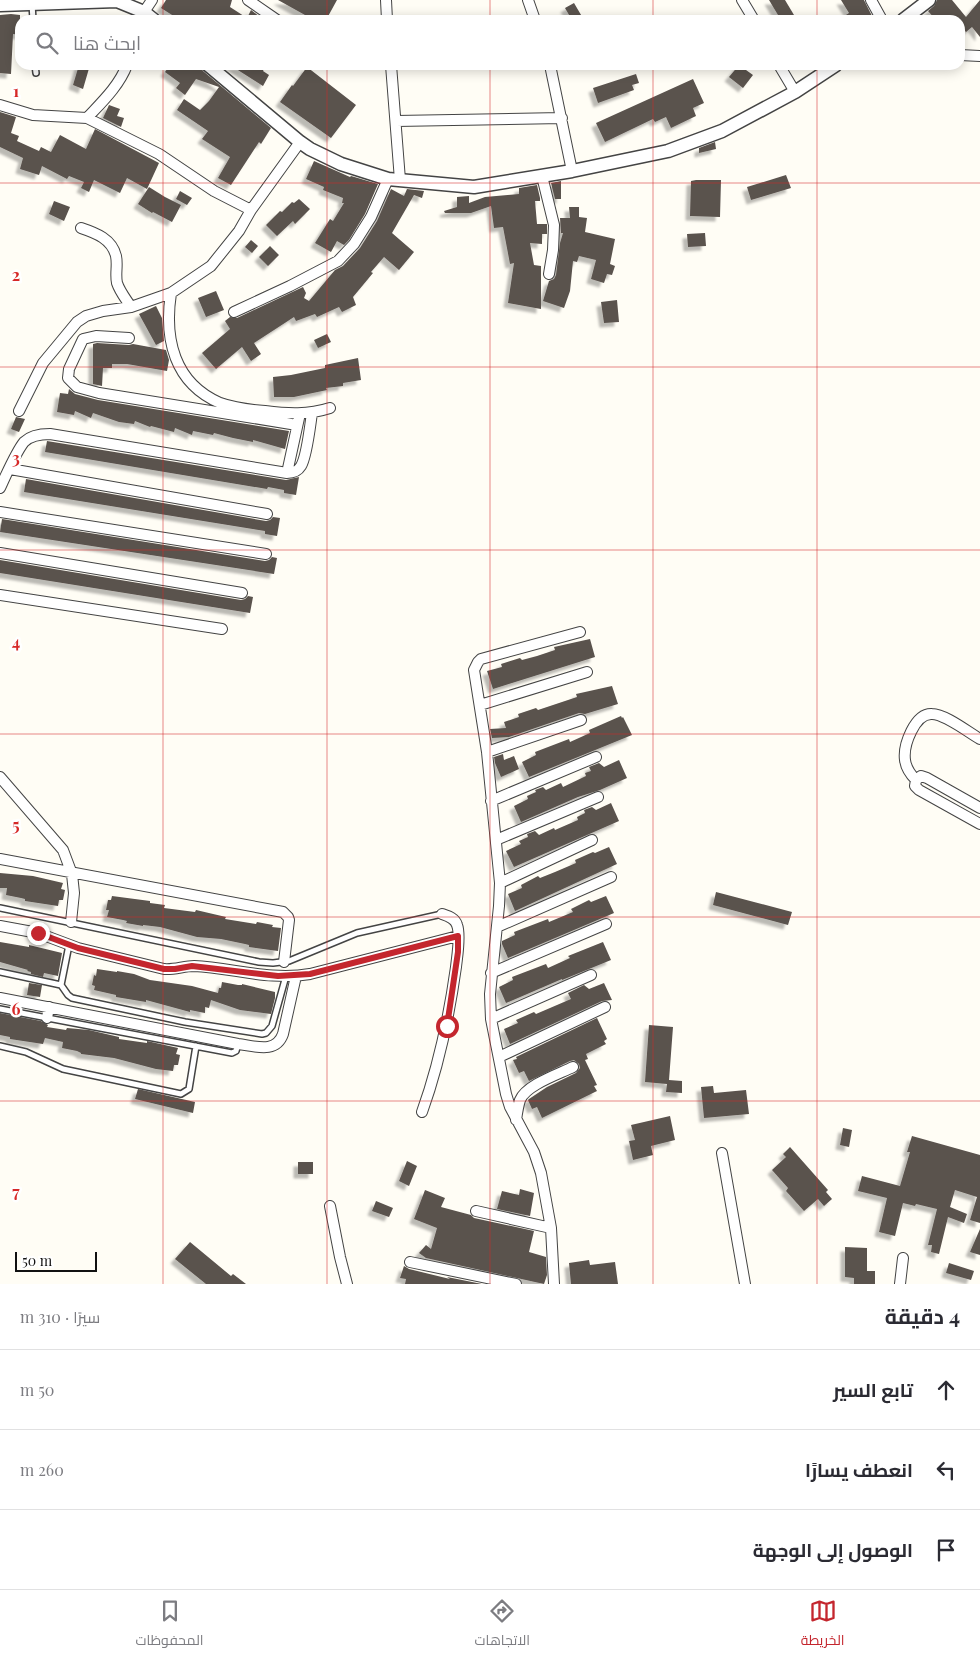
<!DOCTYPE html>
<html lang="ar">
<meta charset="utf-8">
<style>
body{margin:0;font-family:"Playfair Display",Cairo,serif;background:#f7f7f7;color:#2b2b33;direction:rtl}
.scale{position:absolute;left:15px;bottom:12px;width:82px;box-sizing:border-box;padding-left:5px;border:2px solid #111;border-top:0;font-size:14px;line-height:18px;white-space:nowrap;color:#111;-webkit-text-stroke:4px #fff;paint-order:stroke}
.stop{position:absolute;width:15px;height:15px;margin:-11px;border:4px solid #c4262e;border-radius:50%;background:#fff}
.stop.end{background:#c4262e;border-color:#fff;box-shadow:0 1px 5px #0008}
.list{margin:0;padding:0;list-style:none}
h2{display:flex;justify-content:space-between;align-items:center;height:65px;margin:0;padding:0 20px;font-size:21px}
h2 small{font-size:16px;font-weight:400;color:#7c7c81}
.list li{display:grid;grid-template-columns:32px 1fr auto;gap:15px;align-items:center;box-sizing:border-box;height:80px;padding:0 20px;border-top:1px solid #e1e1e2}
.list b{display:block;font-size:19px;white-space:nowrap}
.list em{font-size:16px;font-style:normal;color:#7c7c81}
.icon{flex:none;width:28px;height:28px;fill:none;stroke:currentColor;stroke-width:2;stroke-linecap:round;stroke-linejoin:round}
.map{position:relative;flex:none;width:980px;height:1284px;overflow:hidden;direction:ltr}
.search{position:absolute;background:#fff;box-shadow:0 2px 12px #0003;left:15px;right:15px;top:15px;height:55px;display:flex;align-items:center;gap:12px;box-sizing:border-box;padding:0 18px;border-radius:15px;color:#7c7c81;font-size:19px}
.sheet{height:305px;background:#fff}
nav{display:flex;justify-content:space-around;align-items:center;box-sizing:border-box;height:70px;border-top:1px solid #e1e1e2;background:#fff;font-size:14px;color:#7c7c81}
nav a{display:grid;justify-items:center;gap:2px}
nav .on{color:#c4262e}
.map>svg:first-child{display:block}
.building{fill:#5a524d;filter:url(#shadow)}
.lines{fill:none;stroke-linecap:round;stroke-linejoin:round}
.service-casing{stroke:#444;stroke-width:8}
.minor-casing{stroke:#444;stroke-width:12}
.tertiary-casing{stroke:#444;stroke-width:15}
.service{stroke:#fff;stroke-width:5}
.minor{stroke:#fff;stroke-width:10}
.tertiary{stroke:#fff;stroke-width:12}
.route{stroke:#c4262e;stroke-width:6}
.grid{fill:none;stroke:#d62828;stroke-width:1;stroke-opacity:0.55}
.grid-label{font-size:16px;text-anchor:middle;font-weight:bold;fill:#d62828;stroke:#fff;stroke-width:5;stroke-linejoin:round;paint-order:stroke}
</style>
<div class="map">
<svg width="980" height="1284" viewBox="0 0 980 1284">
<defs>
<filter id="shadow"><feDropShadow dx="-4.5" dy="4.5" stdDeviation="1" flood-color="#0004"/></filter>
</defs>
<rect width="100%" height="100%" fill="#fffdf5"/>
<path class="building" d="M166 0H232L230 7 247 18 251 10 260 17 258 20H180L161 8Z
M278 0H337L326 20H314Z
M769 0H785L797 20H781Z
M841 0H864L872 16 866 20H838L849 13Z
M937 0H952L966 17 980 0V37L972 27 966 32 960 25V20H936L928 11 934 6Z
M574 3 584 20H572L565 8Z
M11 14 20 15V35L13 34 11 74 0 73V15Z
M79 65H90L83 89 73 85Z
M170 65 200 66 203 71 271 128 261 144 259 142 231 185 218 178 230 157 202 139 208 131 177 110 184 99 200 110 209 101 219 87 196 79 185 95 176 88 180 83 165 72Z
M230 65H258L264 69 263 71 269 75 263 86Z
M739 65 753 75 743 88 729 77Z
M307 67 356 105 331 138 280 102 292 85 293 86Z
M636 74 639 83 632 85 634 90 598 103 593 88Z
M693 79 704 103 693 108 696 116 671 128 666 117 655 122 653 119 605 142 596 123Z
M109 105 120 109 117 116 124 118 121 127 103 118Z
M0 112 16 117 11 133 19 136 17 141 39 151 41 147 51 152 60 135 86 149 95 129 159 163 147 189 127 178 120 193 94 180 89 192 81 188 84 182 69 176 67 179 42 166 39 175 20 169 23 158 0 147Z
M715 142 716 149 699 153V148Z
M314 161 350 177 351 176 378 184 365 214 349 240 344 245 337 241 331 252 315 243 330 219 333 221 344 203H342L343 198 323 190 324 187 306 179Z
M786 175 791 188 751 200 747 187Z
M696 180H721L720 217 690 216 691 181Z
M561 181V199H555L551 183Z
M537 185 540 198V201H535L537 224H547V234H542V244L530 243 534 265 541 266V309L508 303 514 263 510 264 503 227 494 228 491 206 471 213H445L444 211 457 207V197L469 196V203L485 197 519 194V188Z
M149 187 165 197 181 205 172 222 153 212 152 213 138 204Z
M391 189 404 196 407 189 424 191 422 198 414 195 392 233 414 252 399 270 384 257 371 272 373 273 353 297 356 305 342 312 339 307 317 317 315 314 296 321 294 317 254 343 261 354 251 361 242 347 216 369 202 353 230 329 225 321 230 317 237 318 303 287 306 293 304 298 309 301 335 270 343 266 360 248 377 221Z
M180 191 192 198 187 205 176 199Z
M299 199 310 209 295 224 293 221 277 236 266 225 280 211 282 212 292 202 294 203Z
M54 201 70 207 64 221 49 214Z
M569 207H579V217L587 218 585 232 615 239 610 264 615 266 612 275 607 274 604 283 591 279 596 260 579 256 577 262 573 261 570 291 564 308 543 301 549 281 554 279 556 275 560 243 563 233H561L560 218H570Z
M705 233 706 246 688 247 687 234Z
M251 240 258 246 252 253 245 247Z
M270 246 279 255 268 266 259 257Z
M216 291 224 310 206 317 198 298Z
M617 300 619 322 604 323 601 302Z
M156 306 162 318 164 341 156 345 139 314Z
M327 334 331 342 318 348 314 340Z
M97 343 129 345 133 344 166 350 169 360 167 371 127 364H112V368H103L102 386 93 384V344Z
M358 358 361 380 343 383V386L326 388 327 390 294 397H274L273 377 291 375 325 368V365Z
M69 389 75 394 98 400 289 431 285 449 253 440V442L233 438 214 433 213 435 193 431 192 435 175 428 174 432 151 426 150 427 135 421 134 424 119 422 93 413 91 418 75 411 74 415 57 412 60 393 68 394Z
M16 417 25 419 19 432 11 429Z
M47 441 286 480 299 477 296 495 284 493V490L268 487 267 489 45 452Z
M26 479 266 521 270 520 273 517 280 518 277 536 265 534V531L24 492Z
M2 519 265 561 269 560 272 557 277 558 274 574 0 532Z
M0 560 241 600 245 599 248 596 253 597 250 613 0 573Z
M590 639 595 657 493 689 487 671 502 667 501 664 520 658 522 660 537 656 555 650 554 647Z
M612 686 618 704 585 714 579 713 509 737 492 738 490 729 506 728 504 722 519 717 518 714 536 708 538 710 577 697 576 694Z
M621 716 622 718 623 717 632 735 529 777 522 762 536 755 535 752 569 739 570 742 590 733 589 730Z
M503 754 504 760 514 756 519 769 501 777 495 763 494 757Z
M619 760 627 778 600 790 578 797 521 822 514 806 528 799 527 796 536 792 535 790 543 787 546 790 561 783 563 787 586 776 585 773 591 771 589 767 599 763 604 767Z
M611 803 619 821 514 867 506 851 521 844 519 841 528 837 527 834 535 831 539 835 554 828 555 830 578 820 577 817 585 813 584 810 592 807 596 810Z
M609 847 617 864 515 911 508 894 522 888 521 885 538 876 540 878 555 872 576 863 575 860 593 852 595 853Z
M0 873 33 876 63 883 61 889 65 890 63 900H59L58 906 25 901V899L21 898 6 895 7 888H0Z
M716 892 792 912 788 925 713 905Z
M112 896 150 901V903L165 905 164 908 195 912 196 910 226 917 225 919 256 924 257 922 273 925 272 927 281 928 278 951 249 947V945L245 944 221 939 197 937 160 927 143 925V926L126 923 127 921 123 920 107 917 109 910H106L108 900H111Z
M606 896 614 913 508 958 502 944V941L515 935 514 932 548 919 549 922 573 912 571 909 589 900 591 902Z
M0 942 29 947V945L62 953 58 976 44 973 43 977 31 974V972L27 971 28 970 0 962Z
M603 942 611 960 562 980V979L506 1003 499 987 513 980 512 977 546 964 548 968 570 958 568 956Z
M97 969 117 972V971L134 974 150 980 192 986 218 993 219 988H221L222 982 238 985H242V984L275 992V998L271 1014 240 1010 211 1000 209 1008 205 1007V1013L190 1010V1012L146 1000V1002L116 997V995L94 990 95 986 92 985 94 975 96 976Z
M29 983 42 985 40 997 27 995Z
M604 983 612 1000 602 1001 510 1044 504 1029 518 1023 516 1020 534 1012 536 1014 571 999 568 993 584 985 589 989Z
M0 1013 41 1021 48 1025 47 1027 66 1030 67 1028 89 1030 119 1037V1039L147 1043V1041L178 1048 176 1054 180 1055 178 1065H174L173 1071 156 1069 114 1058 81 1054V1053L77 1051 62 1048 63 1042 45 1038 43 1044 10 1039V1037L0 1035Z
M597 1018 607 1039 604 1041 606 1044 586 1054 588 1059 585 1060 597 1085 594 1086 597 1091 542 1118 537 1107 532 1109 528 1100 529 1099 547 1087 576 1073 580 1068 579 1064 574 1060 570 1061 529 1081 524 1071 519 1073 513 1060 517 1059 516 1057Z
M649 1025 673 1027 669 1080 682 1081V1093L666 1092 667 1084 645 1082Z
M713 1086 714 1093 746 1090 749 1114 704 1118 701 1087Z
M138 1089 195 1102 193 1113 135 1099Z
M670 1116 675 1140 651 1146 653 1155 633 1160 629 1141 635 1140 631 1125Z
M843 1128 852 1130 849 1147 840 1145Z
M912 1136 980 1155V1223L970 1220 977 1197 955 1190 950 1207 967 1214 964 1223 948 1217 939 1254 931 1252 932 1245H928L937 1209 916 1204 915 1206 903 1203 895 1236 879 1232 887 1198 858 1191 862 1176 900 1186 910 1152H907Z
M790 1147 828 1190 826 1192 832 1199 824 1206 818 1199 804 1211 786 1191 788 1188 772 1170 786 1157 783 1154Z
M407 1161 417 1166 409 1186 399 1181Z
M298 1162H313V1174H298Z
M520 1189 534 1193 530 1216 497 1209 502 1191 519 1195Z
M425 1190 445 1198 441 1207 471 1215 474 1218 534 1231 529 1252 546 1257 547 1275 544 1284 426 1258 419 1253 426 1245 431 1249 437 1228 414 1219Z
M376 1201 393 1208 389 1217 372 1211Z
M980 1229V1255L970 1252Z
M190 1242 231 1276 233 1274 246 1284H206L175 1259Z
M845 1247 867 1248V1271H875V1284H854V1278L845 1277Z
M589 1260 590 1265 615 1262 618 1284H571L569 1263Z
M949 1263 974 1271 971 1280 946 1273Z
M404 1266 409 1269 450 1279 447 1277 482 1284H405L406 1279 400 1278Z"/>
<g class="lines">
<defs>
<path id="service" d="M32 4 33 20
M35 65 36 73
M0 908 259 962 273 963 289 961 357 933 442 914
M0 972 61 985 68 995 72 998 185 1022 262 1034 266 1033 272 1026 286 976
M61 985 69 945
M0 1009 232 1053 236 1051 238 1044
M0 1046 26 1052 63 1069 181 1094 189 1089 196 1046"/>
<path id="minor" d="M248 0 277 20
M386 0 387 20
M528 0 535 20
M742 0 754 20
M871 0 882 20
M144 12 152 0
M960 55 980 56
M391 65 400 180
M550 65 572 171
M779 65 795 92
M0 105 33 115 87 118 159 154 214 191 251 210
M87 118C102 102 119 86 127 65
M396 121 562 118
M542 176 554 225 553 250 549 274
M81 228C96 233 112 239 116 256 118 265 115 274 117 283 120 292 126 299 131 307
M171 293C164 339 174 383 220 403 234 408 251 410 265 411 288 414 308 415 330 408
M234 312 290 286 338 261 354 244 371 217 388 179
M129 338 96 336 83 339 69 369 68 378 77 387 99 393 297 425
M19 411 43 363 77 322 86 316 103 311 131 307 171 293 211 266 239 231 251 210 300 142
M10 469 267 514
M287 473 299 418
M0 488C6 475 16 452 24 442 31 435 41 434 50 434L287 473C293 473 298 471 301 466 307 456 310 426 312 413
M0 512 266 554
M0 553 242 593
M0 595 222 629
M480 705 587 672
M487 752 581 720
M0 777 63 850 72 874 74 893 71 922
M916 780C910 774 906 768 905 760 903 745 915 713 932 714 945 714 968 732 980 739
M491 801 596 757
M980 808 927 778 921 776 916 780 915 786 919 790 980 824
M496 840 598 797
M0 859 283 912 288 917 289 920 284 962
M500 883 592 840
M0 926 38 933 78 948 164 969C174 970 184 966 194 966 233 968 271 981 310 974L458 936
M497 927 611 877
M491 973 606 924
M0 998 238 1044C255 1046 276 1054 283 1034L296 976
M47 1018 49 1007
M491 1019 591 975
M499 1057 605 1007
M422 1112C439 1065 449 1017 456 967 457 957 461 935 457 925 455 918 448 916 442 914
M516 1120C517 1113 518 1106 520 1100 526 1085 559 1074 573 1067
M722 1153 745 1284
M330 1206 340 1257 347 1284
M476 1211 551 1228
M410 1262 516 1284
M554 1284 551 1228 541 1173 534 1152 510 1107 506 1094 491 1019 490 994 499 906 500 883 487 752 474 670 478 662 481 659 580 632
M900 1284 903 1258"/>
<path id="tertiary" d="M0 5 117 1 144 12 154 20
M903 20 929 0
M208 65 300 142 310 149 341 164 388 179 474 187 572 171 668 151 722 131 795 92 836 65"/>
</defs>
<use href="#service" class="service-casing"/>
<use href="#minor" class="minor-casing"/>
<use href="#tertiary" class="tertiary-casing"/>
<use href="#service" class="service"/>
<use href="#minor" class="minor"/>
<use href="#tertiary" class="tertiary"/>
</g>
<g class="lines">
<path class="route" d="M38 933 78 948 164 969H175L192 966 278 976 310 974 458 936V952L447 1026"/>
</g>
<path class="grid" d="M163 0V20M327 0V20M490 0V20M653 0V20M817 0V20M163 65V1284M327 65V1284M490 65V1284M653 65V1284M817 65V1284M0 183H980M0 367H980M0 550H980M0 734H980M0 917H980M0 1101H980"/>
<g class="grid-label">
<text x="16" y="97">1</text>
<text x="16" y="281">2</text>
<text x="16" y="464">3</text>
<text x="16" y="648">4</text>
<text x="16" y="831">5</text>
<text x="16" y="1015">6</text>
<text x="16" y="1198">7</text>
</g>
</svg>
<div class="scale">50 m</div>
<div class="stop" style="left:447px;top:1026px"></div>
<div class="stop end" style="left:38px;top:933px"></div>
<div class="search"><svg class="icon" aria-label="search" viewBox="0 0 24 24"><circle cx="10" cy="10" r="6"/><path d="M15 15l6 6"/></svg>ابحث هنا</div>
</div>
<section class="sheet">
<h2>4 دقيقة<small>سيرًا · 310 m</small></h2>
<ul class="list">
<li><svg class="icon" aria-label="ahead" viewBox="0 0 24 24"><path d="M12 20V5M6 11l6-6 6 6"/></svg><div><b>تابع السير</b></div><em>50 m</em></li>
<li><svg class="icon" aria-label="left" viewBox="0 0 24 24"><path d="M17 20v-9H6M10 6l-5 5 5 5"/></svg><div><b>انعطف يسارًا</b></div><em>260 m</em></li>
<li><svg class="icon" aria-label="arrive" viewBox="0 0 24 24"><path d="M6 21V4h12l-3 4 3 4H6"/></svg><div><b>الوصول إلى الوجهة</b></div></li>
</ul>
</section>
<nav>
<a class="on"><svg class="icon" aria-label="map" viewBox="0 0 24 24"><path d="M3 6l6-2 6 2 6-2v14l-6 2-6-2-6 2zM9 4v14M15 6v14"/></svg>الخريطة</a>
<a><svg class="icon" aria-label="directions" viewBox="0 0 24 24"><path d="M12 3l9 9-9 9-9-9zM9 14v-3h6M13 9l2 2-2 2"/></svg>الاتجاهات</a>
<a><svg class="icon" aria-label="saved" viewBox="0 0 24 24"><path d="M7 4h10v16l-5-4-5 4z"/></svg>المحفوظات</a>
</nav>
